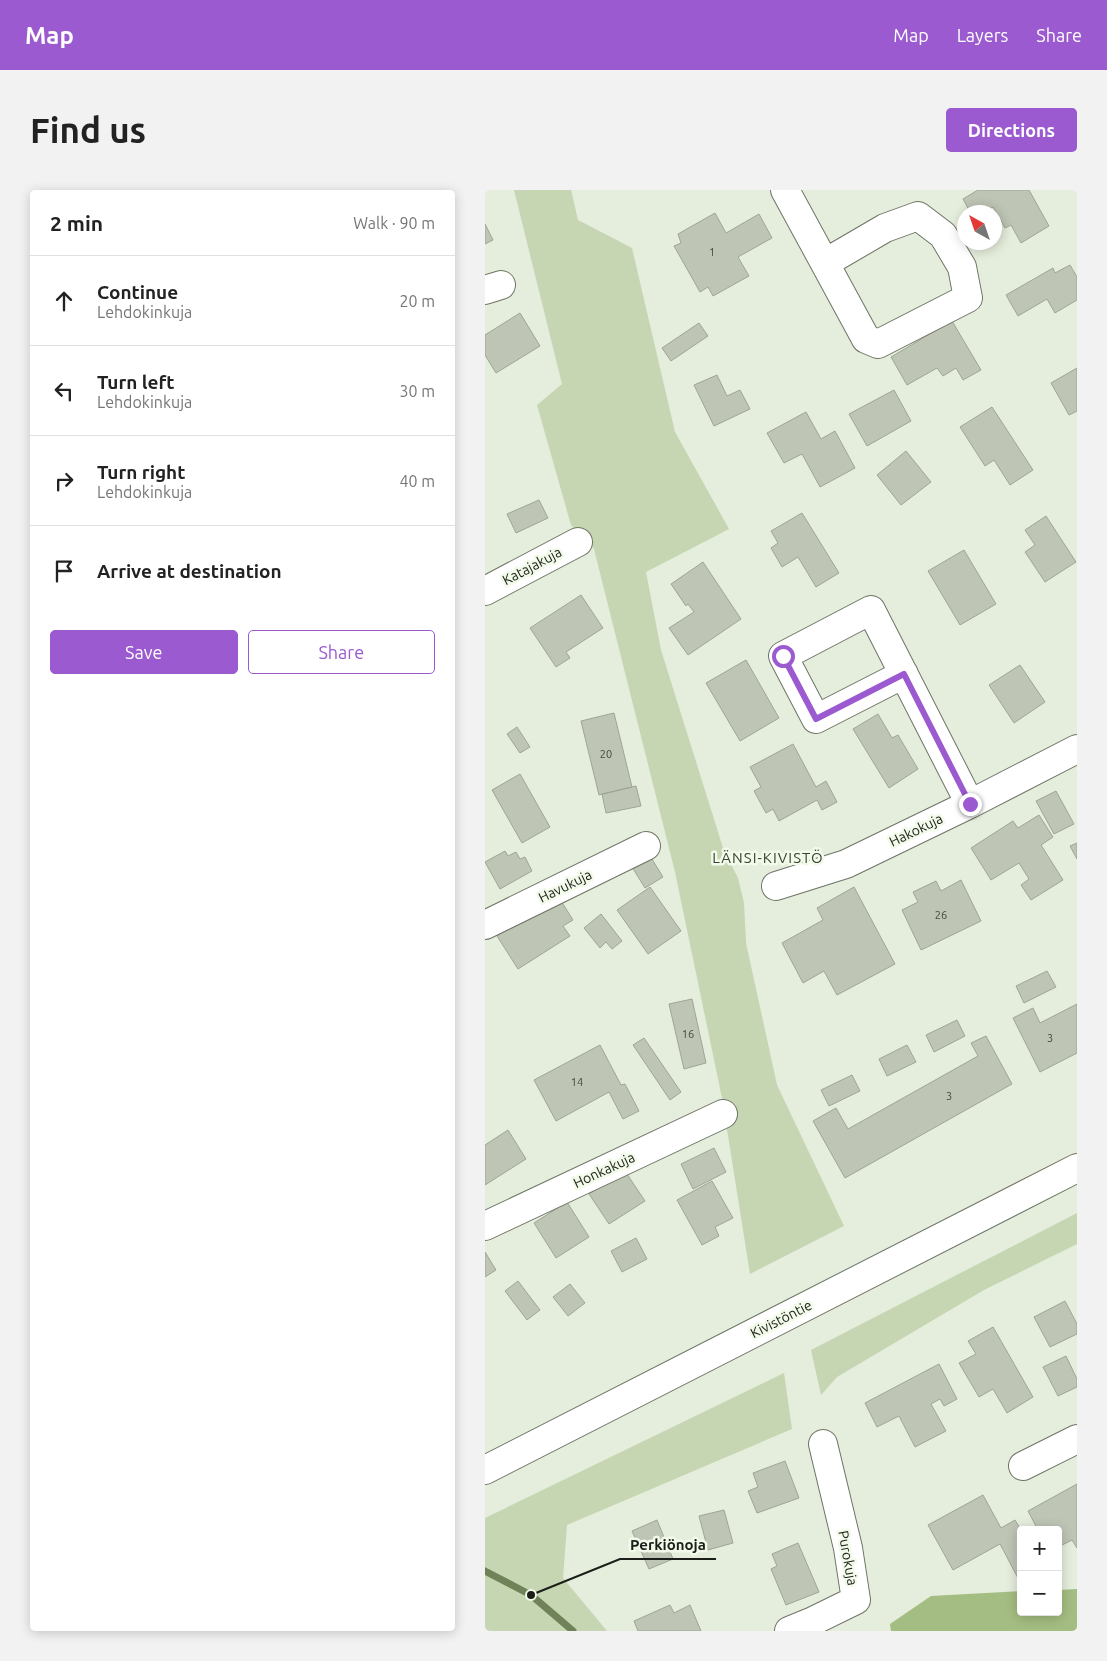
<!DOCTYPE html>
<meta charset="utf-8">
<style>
body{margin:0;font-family:Ubuntu,sans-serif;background:#f2f2f2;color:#222}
.controls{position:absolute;right:15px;bottom:15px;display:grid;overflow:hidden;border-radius:5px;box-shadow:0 2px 12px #0003}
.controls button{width:45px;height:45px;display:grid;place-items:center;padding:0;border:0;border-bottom:1px solid #e0e0e0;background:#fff;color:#222;font:25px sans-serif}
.compass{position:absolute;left:472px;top:15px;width:45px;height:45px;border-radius:50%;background:#fff;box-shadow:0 2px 12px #0003;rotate:320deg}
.stop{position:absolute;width:15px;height:15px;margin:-11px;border:4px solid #9b5ad0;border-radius:50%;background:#fff}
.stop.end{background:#9b5ad0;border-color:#fff;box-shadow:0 1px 5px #0008}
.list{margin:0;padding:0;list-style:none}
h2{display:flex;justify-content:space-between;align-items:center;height:65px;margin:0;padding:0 20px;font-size:21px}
h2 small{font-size:16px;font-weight:400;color:#767676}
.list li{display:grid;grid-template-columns:32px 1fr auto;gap:15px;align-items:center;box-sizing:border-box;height:90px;padding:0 20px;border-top:1px solid #e0e0e0}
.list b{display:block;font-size:19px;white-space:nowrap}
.list p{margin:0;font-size:16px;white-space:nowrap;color:#767676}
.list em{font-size:16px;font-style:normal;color:#767676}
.actions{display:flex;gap:10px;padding:15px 20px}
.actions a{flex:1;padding:11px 0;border:1px solid #9b5ad0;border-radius:5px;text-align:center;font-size:18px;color:#9b5ad0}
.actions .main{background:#9b5ad0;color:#fff}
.icon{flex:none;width:28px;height:28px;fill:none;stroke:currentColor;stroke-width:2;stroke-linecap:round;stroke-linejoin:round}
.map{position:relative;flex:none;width:592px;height:1441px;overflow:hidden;border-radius:5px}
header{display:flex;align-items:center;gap:30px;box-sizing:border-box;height:70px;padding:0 25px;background:#9b5ad0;color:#fff}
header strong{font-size:24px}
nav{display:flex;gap:28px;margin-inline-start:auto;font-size:18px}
.intro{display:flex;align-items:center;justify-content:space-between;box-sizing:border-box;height:120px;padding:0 30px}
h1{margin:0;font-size:35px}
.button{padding:12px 22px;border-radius:5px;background:#9b5ad0;color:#fff;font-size:18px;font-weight:700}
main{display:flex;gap:30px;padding:0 30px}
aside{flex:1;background:#fff;border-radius:5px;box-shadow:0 2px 12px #0003}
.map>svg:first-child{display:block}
.green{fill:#c6d5b2}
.forest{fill:#a4bd82}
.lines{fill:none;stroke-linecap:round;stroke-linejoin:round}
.stream{stroke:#708358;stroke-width:7}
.building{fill:#bec5b5;stroke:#9ea595}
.minor-casing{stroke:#6d7465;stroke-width:30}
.major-casing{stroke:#6d7465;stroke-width:30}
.minor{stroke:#fff;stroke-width:28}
.major{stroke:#fff;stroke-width:28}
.route{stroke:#9b5ad0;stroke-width:6}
.labels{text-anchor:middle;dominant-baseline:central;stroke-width:5;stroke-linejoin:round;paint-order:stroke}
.number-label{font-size:11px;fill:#44483f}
.street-label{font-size:14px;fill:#1b1e18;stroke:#f2fae9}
.neighbourhood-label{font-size:15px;letter-spacing:1px;fill:#3b4134;stroke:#f2fae9}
.leader{fill:none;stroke:#1b1e18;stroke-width:2}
.callout-dot{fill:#1b1e18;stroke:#f2fae9;stroke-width:2}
.callout-label{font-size:15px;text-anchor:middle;font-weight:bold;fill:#1b1e18;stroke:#f2fae9;stroke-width:5;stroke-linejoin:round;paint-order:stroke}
</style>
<header>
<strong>Map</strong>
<nav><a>Map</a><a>Layers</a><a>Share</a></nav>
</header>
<div class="intro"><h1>Find us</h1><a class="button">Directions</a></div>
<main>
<aside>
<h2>2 min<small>Walk · 90 m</small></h2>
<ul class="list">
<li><svg class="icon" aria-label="ahead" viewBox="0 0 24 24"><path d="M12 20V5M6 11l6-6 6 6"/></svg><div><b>Continue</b><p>Lehdokinkuja</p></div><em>20 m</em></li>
<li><svg class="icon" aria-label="left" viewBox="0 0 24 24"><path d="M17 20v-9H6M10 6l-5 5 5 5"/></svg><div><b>Turn left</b><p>Lehdokinkuja</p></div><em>30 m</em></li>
<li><svg class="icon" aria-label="right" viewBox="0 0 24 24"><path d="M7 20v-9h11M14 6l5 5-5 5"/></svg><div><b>Turn right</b><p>Lehdokinkuja</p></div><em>40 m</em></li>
<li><svg class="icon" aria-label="arrive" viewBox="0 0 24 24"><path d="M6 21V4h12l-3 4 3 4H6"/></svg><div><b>Arrive at destination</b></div></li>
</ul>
<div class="actions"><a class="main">Save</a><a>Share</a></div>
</aside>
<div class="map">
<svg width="592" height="1441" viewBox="0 0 592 1441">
<rect width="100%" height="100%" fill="#e5eddc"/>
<path class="green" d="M29 0H86L93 30 147 58 190 242 244 339 161 382 176 460 239 661 253 688 259 713 261 753 292 895 359 1036 265 1084 237 908 190 682 109 359 86 335 52 215 77 194Z
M592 1023V1054L499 1100 352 1187 336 1205 326 1160Z
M299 1183 307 1239 82 1335 78 1388 122 1441H0V1328Z"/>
<path class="forest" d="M592 1399V1441H406L405 1434 446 1406 536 1401V1422H573V1400Z"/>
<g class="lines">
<path class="stream" d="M0 1381 46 1405 88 1441"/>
</g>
<path class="building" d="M493 0H544L564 36 536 53 526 35 520 38 508 17 499 22H485L478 9Z
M230 23 241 43 274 24 287 48 253 67 264 86 228 106 223 97 215 102 189 56 196 53 193 44Z
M0 34 8 50 0 54Z
M585 75 592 87V110L570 123 562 109 533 126 521 105 568 78 570 83Z
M35 123 55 156 11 183 0 165V145Z
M467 131 496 180 478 190 471 178 458 186 452 178 422 195 406 167Z
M214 133 223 146 186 171 177 158Z
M592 178V221L584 225 566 193Z
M232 185 242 206 255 200 265 219 229 236 209 195Z
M409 200 426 231 382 256 364 224Z
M507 217 548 280 525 295 509 270 500 276 475 237Z
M321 222 336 249 350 241 370 278 335 297 317 264 299 273 282 243Z
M421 261 446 292 416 315 392 285Z
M54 310 63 328 31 343 22 324Z
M317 323 354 383 331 397 313 367 297 377 286 358 293 353 286 341Z
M561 326 591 372 560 392 540 362 550 355 540 340Z
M479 360 511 414 475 435 443 381Z
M218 372 256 429 203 465 184 438 209 422 203 414 201 416 186 394Z
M96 405 118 438 81 462 85 468 71 477 45 438Z
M261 470 294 528 255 551 221 493Z
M535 475 560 512 529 533 504 495Z
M129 523 147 597 114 605 96 531Z
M393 524 407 548 413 545 433 579 404 598 368 539Z
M32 537 45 557 35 563 22 544Z
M308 554 331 597 341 591 352 612 337 620 332 610 294 631 288 619 281 623 269 601 276 597 265 577Z
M35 584 65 637 37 653 7 600Z
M151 596 156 616 121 623 117 604Z
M571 601 589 634 569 644 551 611Z
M554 625 568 647 556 655 578 690 546 710 536 695 544 689 534 673 506 690 486 658 528 631 533 638Z
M592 653V669L585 656Z
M20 661 23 666 31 662 35 669 40 667 47 681 15 699 0 672Z
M165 666 178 687 160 698 147 677Z
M476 690 496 731 436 760 417 720 433 712 428 702 451 691 456 701Z
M165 697 196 741 163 764 132 720Z
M369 697 410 774 352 805 339 781 318 793 297 753 338 730 332 718Z
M73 706 88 730 78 736 85 746 33 779 12 746Z
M116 724 137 751 127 759 121 752 115 758 99 738Z
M562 781 571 797 539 813 531 796Z
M207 809 221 873 199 879 184 814Z
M592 814V863L555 882 528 828 548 818 555 833Z
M472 830 480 846 449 862 441 845Z
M501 846 527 894 360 988 328 931 351 918 363 939 493 866 486 853Z
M159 848 196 902 185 910 148 855Z
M115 855 136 895 140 894 154 921 138 929 124 902 71 931 49 890Z
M422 855 431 872 402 886 394 869Z
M367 885 375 901 344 916 336 900Z
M23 940 41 969 0 995V955Z
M229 958 241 982 208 999 196 974Z
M140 981 160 1011 124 1034 104 1004Z
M227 991 248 1028 230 1037 234 1046 217 1055 192 1010Z
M82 1012 104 1047 71 1068 49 1033Z
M151 1048 162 1069 137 1082 126 1061Z
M0 1062 11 1080 0 1087Z
M33 1091 55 1120 42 1130 20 1101Z
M85 1094 100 1113 83 1126 68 1107Z
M580 1111 592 1134V1144L565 1157 549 1127Z
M508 1137 548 1207 522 1223 508 1199 494 1207 474 1173 491 1164 483 1151Z
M581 1166 592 1189V1197L573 1206 558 1177Z
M454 1174 472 1209 459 1216 455 1209 446 1214 461 1241 430 1257 414 1226 392 1237 380 1213Z
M300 1271 314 1308 272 1323 263 1301 273 1297 268 1283Z
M592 1294V1358L587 1350 573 1357V1340H553L543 1321Z
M498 1305 516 1338 530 1330 536 1340V1387L533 1388 515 1354 468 1380 443 1335Z
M239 1320 248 1353 223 1360 214 1326Z
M172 1330 188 1369 164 1379 147 1341Z
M313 1353 334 1402 301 1415 286 1379 292 1376 287 1364Z
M185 1415 189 1423 205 1415 216 1441H153L149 1431Z"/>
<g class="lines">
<defs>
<path id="minor" d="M300 0 381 149 393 154 483 108 477 77 458 45 433 26 400 38 340 73
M0 100 16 95
M0 401 93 352
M419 484 331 529 298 466 386 420 485 614
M291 696 361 674 485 614 592 559
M0 735 161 656
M0 1036 238 924
M538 1276 592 1249
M304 1441 326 1432 371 1410 363 1358 338 1254"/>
<path id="major" d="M0 1280 592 978"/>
</defs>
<use href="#minor" class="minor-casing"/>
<use href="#major" class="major-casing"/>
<use href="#minor" class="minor"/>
<use href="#major" class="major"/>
</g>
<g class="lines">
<path class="route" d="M298 466 331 529 419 484 485 614"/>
</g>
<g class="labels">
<g class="number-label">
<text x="227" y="62">1</text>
<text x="121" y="564">20</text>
<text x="456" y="725">26</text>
<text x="203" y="844">16</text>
<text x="565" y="848">3</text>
<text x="92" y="892">14</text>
<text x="464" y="906">3</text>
</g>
<g class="street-label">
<text transform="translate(47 376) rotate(-28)">Katajakuja</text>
<text transform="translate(431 640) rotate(-26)">Hakokuja</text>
<text transform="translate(80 696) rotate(-26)">Havukuja</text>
<text transform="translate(119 980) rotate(-25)">Honkakuja</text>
<text transform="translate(296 1129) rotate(-27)">Kivistöntie</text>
<text transform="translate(363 1368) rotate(80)">Purokuja</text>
</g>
<g class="neighbourhood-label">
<text x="283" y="667">LÄNSI-KIVISTÖ</text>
</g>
</g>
<path class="leader" d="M46 1405L135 1369H231"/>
<circle class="callout-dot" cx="46" cy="1405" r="5"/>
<g class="callout-label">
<text x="183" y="1360">Perkiönoja</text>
</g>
</svg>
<div class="controls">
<button>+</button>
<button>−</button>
</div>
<svg class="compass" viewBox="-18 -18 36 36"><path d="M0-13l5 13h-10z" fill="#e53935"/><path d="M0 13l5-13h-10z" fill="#767676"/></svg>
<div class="stop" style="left:298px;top:466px"></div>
<div class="stop end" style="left:485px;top:614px"></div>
</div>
</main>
